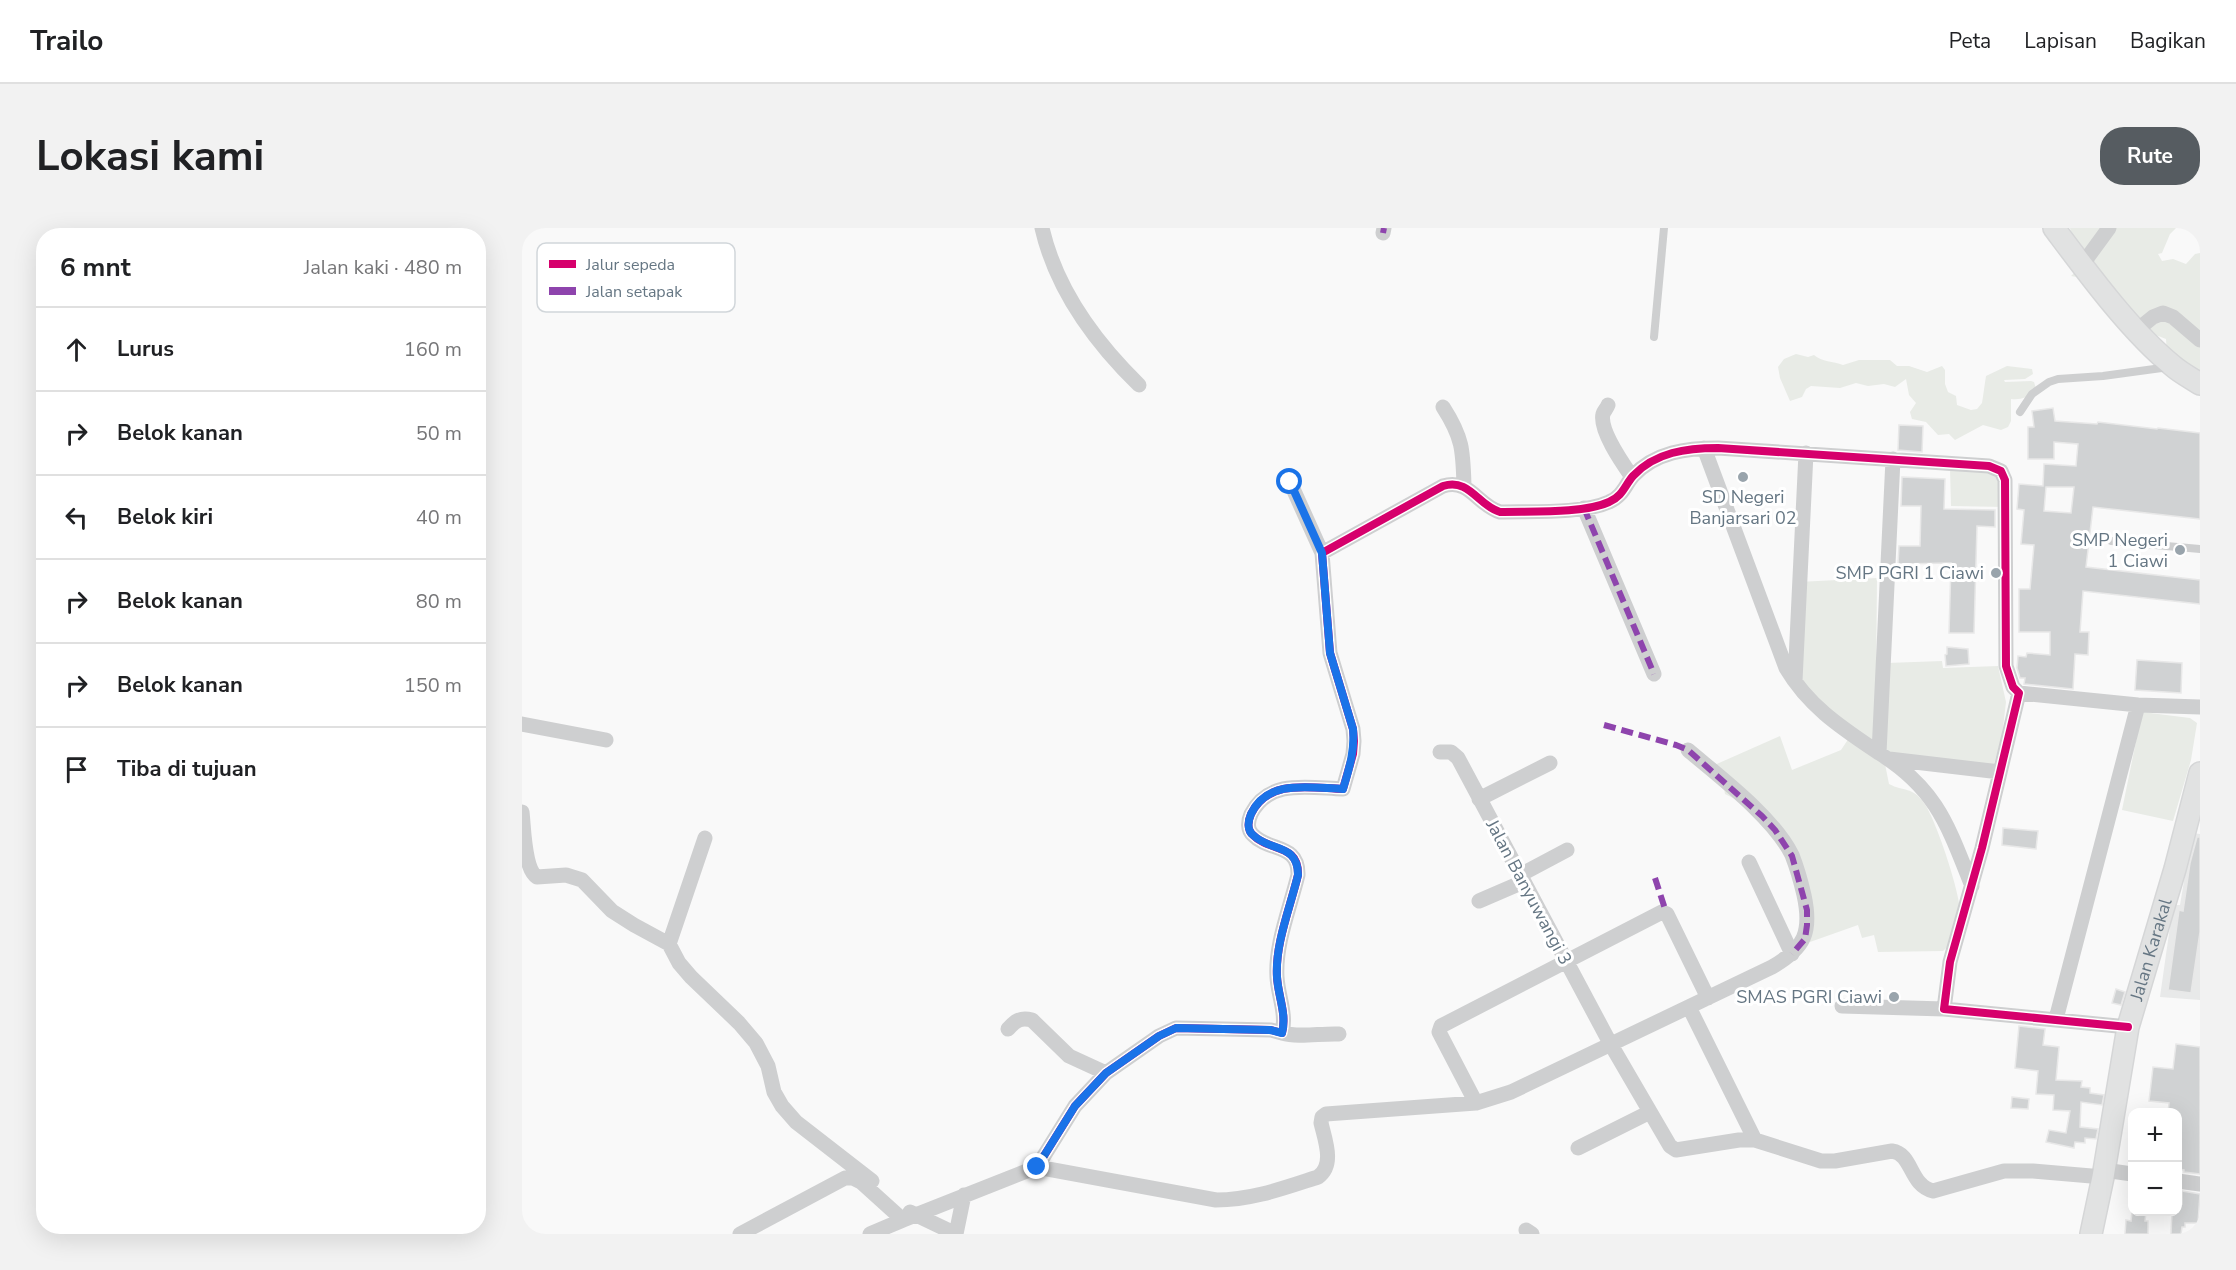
<!DOCTYPE html>
<html lang="id">
<meta charset="utf-8">
<style>
body{margin:0;font-family:"Nunito Sans",sans-serif;background:#f2f2f2;color:#202124}
.controls{position:absolute;right:18px;bottom:18px;display:grid;overflow:hidden;border-radius:12px;box-shadow:0 6px 24px #0002}
.controls button{width:54px;height:54px;display:grid;place-items:center;padding:0;border:0;border-bottom:2px solid #e0e0e0;background:#fff;color:#202124;font:30px sans-serif}
.stop{position:absolute;width:18px;height:18px;margin:-14px;border:4px solid #1a73e8;border-radius:50%;background:#fff}
.stop.end{background:#1a73e8;border-color:#fff;box-shadow:0 2px 6px #0008}
.list{margin:0;padding:0;list-style:none}
h2{display:flex;justify-content:space-between;align-items:center;height:78px;margin:0;padding:0 24px;font-size:26px}
h2 small{font-size:20px;font-weight:400;color:#757577}
.list li{display:grid;grid-template-columns:39px 1fr auto;gap:18px;align-items:center;box-sizing:border-box;height:84px;padding:0 24px;border-top:2px solid #e0e0e0}
.list b{display:block;font-size:22px;white-space:nowrap}
.list em{font-size:20px;font-style:normal;color:#757577}
.icon{flex:none;width:33px;height:33px;fill:none;stroke:currentColor;stroke-width:2;stroke-linecap:round;stroke-linejoin:round}
.map{position:relative;flex:none;width:1678px;height:1006px;overflow:hidden;border-radius:24px}
header{display:flex;align-items:center;gap:36px;box-sizing:border-box;height:84px;padding:0 30px;background:#fff;border-bottom:2px solid #e0e0e0}
header strong{font-size:28px}
nav{display:flex;gap:33px;margin-inline-start:auto;font-size:21px}
.intro{display:flex;align-items:center;justify-content:space-between;box-sizing:border-box;height:144px;padding:0 36px}
h1{margin:0;font-size:42px}
.button{padding:15px 27px;border-radius:24px;background:#565c61;color:#fff;font-size:21px;font-weight:700}
main{display:flex;gap:36px;padding:0 36px}
aside{flex:1;background:#fff;border-radius:24px;box-shadow:0 6px 24px #0002}
.map>svg:first-child{display:block}
.built{fill:#e8e9e9}
.green{fill:#e8ebe6}
.building{fill:#d0d2d3;stroke:#e8e8e8;stroke-width:1.5;fill-rule:evenodd}
.lines{fill:none;stroke-linecap:round;stroke-linejoin:round}
.secondary-casing{stroke:#d5d6d7;stroke-width:24}
.service{stroke:#cecfd0;stroke-width:8}
.minor{stroke:#cecfd0;stroke-width:15}
.secondary{stroke:#e1e2e2;stroke-width:21}
.quiet{stroke:#8e44ad;stroke-width:6;stroke-dasharray:12 6;stroke-linecap:butt}
.cycleway-casing{stroke:#fff;stroke-width:11}
.cycleway{stroke:#d6006c;stroke-width:8}
.route{stroke:#1a73e8;stroke-width:8}
.poi-dot{fill:#99a4ac;stroke:#fff;stroke-width:2}
.labels{text-anchor:middle;dominant-baseline:central;stroke-width:6;stroke-linejoin:round;paint-order:stroke}
.poi-label{font-size:18px;fill:#657683;stroke:#fff;text-anchor:end}
.street-label{font-size:18px;fill:#657683;stroke:#fff}
.key{fill:#fff;stroke:#d1d6da;stroke-width:1.5}
.key-label{font-size:16px;fill:#657683}
</style>
<header>
<strong>Trailo</strong>
<nav><a>Peta</a><a>Lapisan</a><a>Bagikan</a></nav>
</header>
<div class="intro"><h1>Lokasi kami</h1><a class="button">Rute</a></div>
<main>
<aside>
<h2>6 mnt<small>Jalan kaki · 480 m</small></h2>
<ul class="list">
<li><svg class="icon" aria-label="ahead" viewBox="0 0 24 24"><path d="M12 20V5M6 11l6-6 6 6"/></svg><div><b>Lurus</b></div><em>160 m</em></li>
<li><svg class="icon" aria-label="right" viewBox="0 0 24 24"><path d="M7 20v-9h11M14 6l5 5-5 5"/></svg><div><b>Belok kanan</b></div><em>50 m</em></li>
<li><svg class="icon" aria-label="left" viewBox="0 0 24 24"><path d="M17 20v-9H6M10 6l-5 5 5 5"/></svg><div><b>Belok kiri</b></div><em>40 m</em></li>
<li><svg class="icon" aria-label="right" viewBox="0 0 24 24"><path d="M7 20v-9h11M14 6l5 5-5 5"/></svg><div><b>Belok kanan</b></div><em>80 m</em></li>
<li><svg class="icon" aria-label="right" viewBox="0 0 24 24"><path d="M7 20v-9h11M14 6l5 5-5 5"/></svg><div><b>Belok kanan</b></div><em>150 m</em></li>
<li><svg class="icon" aria-label="arrive" viewBox="0 0 24 24"><path d="M6 21V4h12l-3 4 3 4H6"/></svg><div><b>Tiba di tujuan</b></div></li>
</ul>
</aside>
<div class="map">
<svg width="1678" height="1006" viewBox="0 0 1678 1006">
<rect width="100%" height="100%" fill="#f9f9f9"/>
<path class="built" d="M1670 605 1678 606V772L1638 769 1651 677H1658Z"/>
<path class="green" d="M1548 0H1654L1648 6 1640 25 1636 26 1640 33 1651 31 1664 36 1673 26 1678 25V148L1645 126 1644 111C1619 102 1617 98 1605 75L1591 73 1561 50 1549 48 1560 37Z
M1274 126 1286 129 1292 127C1300 134 1311 133 1321 137L1337 132H1368L1375 138H1387L1405 144 1420 138 1423 142V156L1426 164 1434 168 1435 177 1449 182 1455 181 1460 175 1464 148 1485 138 1510 141 1511 146 1503 151 1482 152 1483 154 1509 153 1512 154 1514 161C1506 169 1501 172 1489 171V193L1486 199 1479 202 1461 197 1433 212 1427 206 1416 207 1404 194 1390 191 1388 184 1394 175 1387 167 1384 151 1373 159 1362 156 1346 158 1334 155 1318 160 1289 158 1284 161 1280 169 1268 173 1258 150 1256 139 1262 131Z
M1428 241 1473 243 1483 279 1429 278Z
M1355 350 1354 453 1365 435 1420 433 1421 440 1476 438 1484 474 1480 508 1472 536H1363L1367 556C1382 564 1390 558 1402 575 1413 589 1440 669 1438 686 1437 699 1431 715 1421 723L1356 724 1352 707 1340 710 1336 697 1288 714 1287 687 1277 635 1227 578 1203 566 1201 555 1188 539 1258 508 1270 542 1319 522 1329 507 1272 459 1276 354Z
M1620 484 1668 490 1675 495 1669 532 1651 593 1600 582Z"/>
<path class="building" d="M1531 180 1533 193 1575 196 1576 194 1635 201 1636 200 1678 205V291L1571 279 1564 339 1678 352V376L1561 363 1558 404H1567L1566 427 1553 426 1551 461 1502 456 1503 450H1498L1495 440 1496 428 1504 429 1505 425 1528 427V404H1497V361H1508L1512 317 1499 316 1502 282 1495 281 1497 256 1521 258 1522 236 1554 238 1556 216 1532 214V231H1506V199H1512L1510 183ZM1524 259H1552L1549 285 1522 283Z
M1377 197 1401 198 1400 224 1376 222Z
M1380 249 1423 251 1422 281 1473 282V299L1455 298 1452 405H1427L1429 335 1376 336 1377 318H1398L1399 278H1379Z
M1425 419 1446 421 1447 436 1424 438 1423 427 1425 426Z
M1615 432 1660 435 1659 465 1613 462Z
M1481 600 1516 603 1514 621 1480 617Z
M1675 609H1678V704L1669 765 1646 762 1657 682 1661 683 1668 635Z
M1594 761 1603 764 1599 777 1590 775Z
M1497 798 1523 801 1521 817 1537 819 1534 852 1560 853 1559 859 1568 860V865L1582 867 1580 877 1559 874 1558 899 1576 901 1574 911 1563 910V915L1553 914 1552 920 1524 914 1527 902 1544 905 1548 883 1531 882 1532 867 1514 866 1516 843 1493 840Z
M1654 816 1678 819V946L1662 944V942L1656 941V885H1646L1647 875 1627 873 1631 839 1651 841Z
M1490 869 1507 871 1506 881 1489 880Z
M1660 963 1678 966 1676 995H1663V999H1660L1659 1006H1649L1650 984H1656V976H1660Z
M1610 984H1624L1623 993H1626V1006H1603L1604 992 1609 993Z"/>
<g class="lines">
<defs>
<g id="secondary">
<path d="M1532 0C1565 44 1608 103 1651 138 1659 145 1669 150 1678 156"/>
<path id="s1" d="M1569 1006 1581 949 1606 799 1653 641 1678 545"/>
</g>
</defs>
<use href="#secondary" class="secondary-casing"/>
<path class="service" d="M1132 109 1142 0
M1498 184 1510 166 1527 154 1536 151 1581 148 1647 139
M1589 313 1678 321"/>
<path class="minor" d="M520 0C534 61 573 114 617 157
M861 5 862 0
M1560 37 1587 0
M1615 102 1631 89 1641 85 1651 89 1678 112
M1086 177C1085 180 1082 183 1081 186 1077 202 1101 236 1110 249
M921 179C941 210 941 223 942 258
M1182 220 1264 440C1287 479 1320 500 1357 525L1371 231
M768 254 800 325
M1062 280 1132 446
M1273 453 1284 225
M1497 465 1616 477 1678 479
M0 496 84 512
M918 524H929L936 530 1088 815 1148 918 1154 922 1217 912H1233L1299 933H1313L1370 923C1391 926 1387 957 1411 963L1482 943H1511L1581 949
M1357 525C1415 561 1426 598 1450 658
M1367 531 1478 544
M957 571 1028 535
M0 584C2 600 2 641 15 649L44 647 60 652 90 683 112 697 147 716 157 735 169 749 217 795 234 815 246 838 252 864 260 878 274 894 350 953
M1227 634 1270 726
M998 647 1045 622
M957 673 1001 654
M147 716 183 610
M1320 778 1422 781
M1167 779 1233 912
M1534 791 1616 477
M486 801C493 793 498 789 510 792L547 828 584 845
M760 805C777 810 799 805 817 806
M954 875 917 804 919 798 1140 684 1145 686 1186 770
M1056 920 1128 884
M515 939 553 878 584 845 637 808 654 800 749 802 760 805C765 786 756 768 755 749 753 716 768 680 776 647 777 615 747 624 731 607 725 602 726 593 729 586 747 550 788 560 821 561L831 526 832 513 831 501 808 425 800 325 921 258C948 250 955 277 978 284 1008 283 1061 286 1087 274 1101 268 1103 257 1111 248 1133 224 1165 220 1196 220L1467 238 1479 243 1483 252 1484 438 1491 459 1497 465 1460 620 1428 734 1422 781 1606 799
M1582 942 1610 946
M1656 953 1678 956
M388 984 434 1006
M1004 1002 1010 1006
M218 1006 323 950H331L339 954 381 992 515 939 694 972C730 972 762 960 796 949 813 937 803 912 799 895L800 889 804 886 954 875 989 864 1250 739C1283 720 1290 704 1282 667 1279 654 1275 640 1270 627 1251 589 1199 550 1166 522
M348 1006 381 992
M434 1006 442 967"/>
<use href="#secondary" class="secondary"/>
<path class="quiet" d="M861 5 862 0
M1062 280 1132 446
M1082 497 1154 517 1166 522 1240 588 1253 602 1270 628 1285 682V697L1283 711 1270 726
M1133 650 1144 684"/>
<defs>
<path id="cycleway" d="M515 939 553 878 584 845 637 808 654 800 749 802 760 805C765 786 756 768 755 749 753 716 768 680 776 647 777 615 747 624 731 607 725 602 726 593 729 586 747 550 788 560 821 561L831 526 832 513 831 501 808 425 800 325 921 258C948 250 955 277 978 284 1008 283 1061 286 1087 274 1101 268 1103 257 1111 248 1133 224 1165 220 1196 220L1467 238 1479 243 1483 252 1484 438 1491 459 1497 465 1460 620 1428 734 1422 781 1606 799"/>
</defs>
<use href="#cycleway" class="cycleway-casing"/>
<use href="#cycleway" class="cycleway"/>
</g>
<g class="lines">
<path class="route" d="M515 939 553 878 584 845 637 808 654 800 748 802 760 805C765 786 756 768 755 749 753 716 768 680 776 647 776 615 748 624 731 607 725 602 726 593 729 586 746 550 789 560 821 561 827 541 833 523 831 501L808 425 800 325 768 254"/>
</g>
<g class="poi-dot">
<circle cx="1221" cy="249" r="6"/>
<circle cx="1658" cy="322" r="6"/>
<circle cx="1474" cy="345" r="6"/>
<circle cx="1372" cy="769" r="6"/>
</g>
<g class="labels">
<g class="poi-label">
<text x="1221" y="269" text-anchor="middle">SD Negeri<tspan x="1221" dy="21">Banjarsari 02</tspan></text>
<text x="1646" y="312">SMP Negeri<tspan x="1646" dy="21">1 Ciawi</tspan></text>
<text x="1462" y="345">SMP PGRI 1 Ciawi</text>
<text x="1360" y="769">SMAS PGRI Ciawi</text>
</g>
<g class="street-label">
<text transform="translate(1007 664) rotate(62)">Jalan Banyuwangi 3</text>
<text stroke="none"><textPath href="#s1" startOffset="291">Jalan Karakal</textPath></text>
</g>
</g>
<rect x="15" y="15" width="198" height="69" rx="9" class="key"/>
<rect x="27" y="32" width="27" height="8" fill="#d6006c"/>
<rect x="27" y="59" width="27" height="8" fill="#8e44ad"/>
<g class="key-label">
<text x="64" y="42">Jalur sepeda</text>
<text x="64" y="69">Jalan setapak</text>
</g>
</svg>
<div class="controls">
<button>+</button>
<button>−</button>
</div>
<div class="stop" style="left:768px;top:254px"></div>
<div class="stop end" style="left:515px;top:939px"></div>
</div>
</main>
